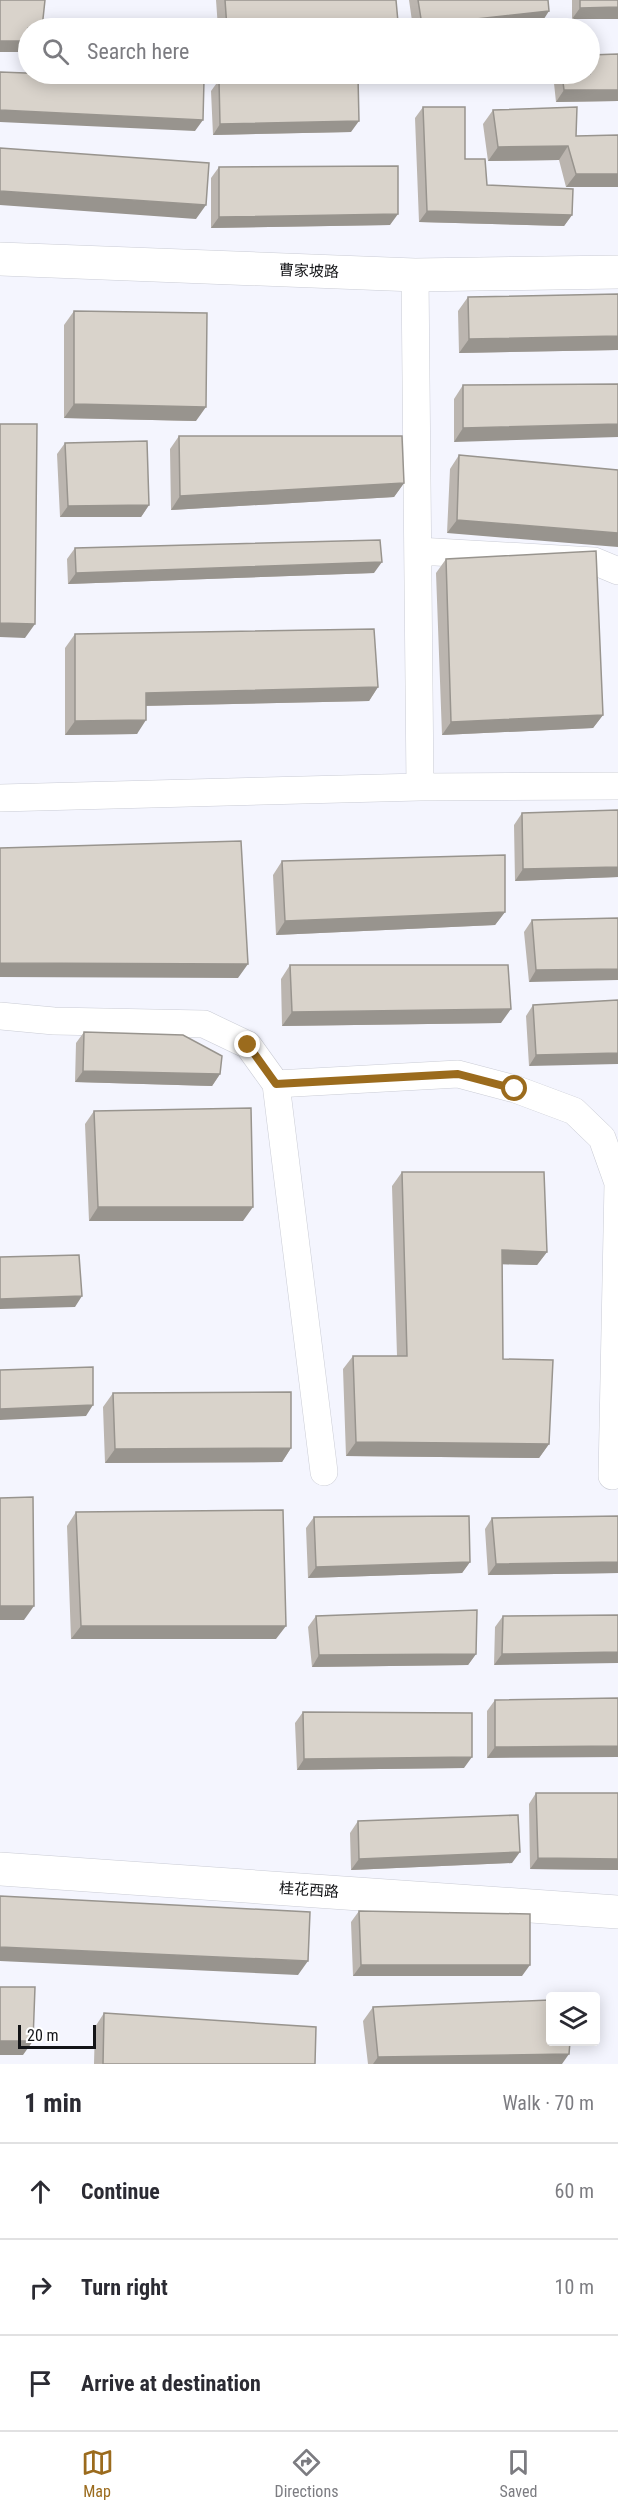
<!DOCTYPE html>
<meta charset="utf-8">
<style>
body{margin:0;font-family:"Roboto Condensed","Noto Sans SC",sans-serif;background:#f7f7f7;color:#2b2b33}
.controls{position:absolute;right:18px;bottom:18px;display:grid;overflow:hidden;border-radius:6px;box-shadow:0 3px 15px #0003}
.controls button{width:54px;height:54px;display:grid;place-items:center;padding:0;border:0;border-bottom:2px solid #e1e1e2;background:#fff;color:#2b2b33;font:30px sans-serif}
.scale{position:absolute;left:18px;bottom:15px;width:78px;box-sizing:border-box;padding-left:6px;border:3px solid #131417;border-top:0;font-size:16px;line-height:21px;white-space:nowrap;color:#131417;-webkit-text-stroke:4px #fff;paint-order:stroke}
.stop{position:absolute;width:18px;height:18px;margin:-14px;border:4px solid #9b6b1d;border-radius:50%;background:#fff}
.stop.end{background:#9b6b1d;border-color:#fff;box-shadow:0 2px 6px #0008}
.list{margin:0;padding:0;list-style:none}
h2{display:flex;justify-content:space-between;align-items:center;height:78px;margin:0;padding:0 24px;font-size:26px}
h2 small{font-size:20px;font-weight:400;color:#7c7c81}
.list li{display:grid;grid-template-columns:39px 1fr auto;gap:18px;align-items:center;box-sizing:border-box;height:96px;padding:0 24px;border-top:2px solid #e1e1e2}
.list b{display:block;font-size:22px;white-space:nowrap}
.list em{font-size:20px;font-style:normal;color:#7c7c81}
.icon{flex:none;width:33px;height:33px;fill:none;stroke:currentColor;stroke-width:2;stroke-linecap:round;stroke-linejoin:round}
.map{position:relative;flex:none;width:618px;height:2064px;overflow:hidden}
.search{position:absolute;background:#fff;box-shadow:0 3px 15px #0003;left:18px;right:18px;top:18px;height:66px;display:flex;align-items:center;gap:15px;box-sizing:border-box;padding:0 21px;border-radius:33px;color:#7c7c81;font-size:22px}
.sheet{height:366px;background:#fff}
nav{display:flex;justify-content:space-around;align-items:center;box-sizing:border-box;height:84px;border-top:2px solid #e1e1e2;background:#fff;font-size:16px;color:#7c7c81}
nav a{display:grid;justify-items:center;gap:3px}
nav .on{color:#9b6b1d}
.map>svg:first-child{display:block}
.lines{fill:none;stroke-linecap:round;stroke-linejoin:round}
.minor-casing{stroke:#caccd5;stroke-width:28}
.tertiary-casing{stroke:#caccd5;stroke-width:34}
.minor{stroke:#fff;stroke-width:27}
.tertiary{stroke:#fff;stroke-width:33}
.wall{fill:#bbb5af}
.shaded-wall{fill:#98948e}
.building{fill:#d9d3cb;stroke:#98948e;stroke-width:1.5}
.route{stroke:#9b6b1d;stroke-width:8}
.labels{text-anchor:middle;dominant-baseline:central;stroke-width:4.5;stroke-linejoin:round;paint-order:stroke}
.street-label{font-size:15px;fill:#131417;stroke:#fff}
</style>
<div class="map">
<svg width="618" height="2064" viewBox="0 0 618 2064">
<rect width="100%" height="100%" fill="#f4f5fe"/>
<g class="lines">
<defs>
<path id="minor" d="M415 275 420 787
M418 551 594 561 618 571
M0 798 420 787 618 786
M0 1016 54 1021 204 1024 248 1045 276 1084 324 1472
M276 1084 458 1074 515 1089 574 1111 602 1138 618 1183 612 1476"/>
<path id="tertiary" d="M0 259 415 275 618 272
M0 1869 618 1912"/>
</defs>
<use href="#minor" class="minor-casing"/>
<use href="#tertiary" class="tertiary-casing"/>
<use href="#minor" class="minor"/>
<use href="#tertiary" class="tertiary"/>
</g>
<path class="wall" d="M216 0H396L398 22 393 28H218Z
M409 0H548L542 22 485 28H413Z
M572 0H618L572 19Z
M618 54V101L556 102 553 74H590Z
M219 80 351 132 213 135 211 91Z
M423 107 487 185 572 215 564 226 419 222 415 118Z
M493 110 576 136 618 187H566L559 160 488 161 483 124Z
M219 167 390 225 211 228V178Z
M618 294V350L459 353 458 311 468 297Z
M74 311 196 421 64 418V325Z
M618 384 454 442V399L463 385Z
M179 436 404 483 394 497 171 510 170 449Z
M65 443 149 505 141 517H60L57 454Z
M459 455 618 470 447 533 450 469Z
M75 548 374 573 68 584 67 559Z
M446 559 603 715 593 728 442 735 436 573Z
M75 634 378 687 369 701 146 706 137 734 65 735V648Z
M618 810V877L515 881 514 825 522 813Z
M282 861 505 912 495 925 276 935 273 875Z
M618 918 529 982 524 932 532 920Z
M290 965 501 1023 282 1026 281 979Z
M618 1000 529 1066 526 1016 533 1005Z
M84 1032 220 1074 212 1086 75 1082 76 1043Z
M94 1111 243 1221H89L85 1124Z
M402 1172 547 1252 537 1265 502 1264 503 1359 549 1444 539 1458 346 1456 343 1369 353 1356H397L392 1186Z
M113 1393 291 1448 282 1462 105 1463 103 1407Z
M76 1512 276 1639H71L67 1526Z
M618 1516V1573L488 1575 485 1529 492 1518Z
M314 1517 470 1562 462 1573 308 1578 306 1528Z
M618 1615 494 1665 495 1627 503 1616Z
M316 1616 476 1654 468 1665 312 1667 308 1627Z
M618 1698 487 1758V1711L495 1700Z
M303 1712 464 1768 297 1770 295 1723Z
M536 1793H618V1870L530 1869 529 1804Z
M358 1821 512 1863 351 1870 350 1833Z
M359 1911 522 1976H353L351 1922Z
M373 2007 562 2064H368L363 2021Z
M104 2013 315 2064H94L95 2027Z"/>
<path class="shaded-wall" d="M618 7V19H572L580 8Z
M549 11 542 22 485 28H420L422 25Z
M398 22 393 28H304Z
M0 41H28V52H0Z
M564 90H618V101L556 102Z
M0 110 203 120 195 131 0 122Z
M359 121 351 132 213 135 220 124Z
M568 146 559 160 488 161 498 147Z
M576 174H618V187H566Z
M0 191 206 205 196 219 0 205Z
M427 211 572 215 564 226 419 222Z
M398 214 390 225 211 228 219 217Z
M618 336V350L459 353 469 339Z
M74 404 206 407 196 421 64 418Z
M618 424V437L454 442 463 428Z
M404 483 394 497 171 510 180 496Z
M149 505 141 517H60L68 506Z
M457 520 618 533V547L447 533Z
M382 562 374 573 68 584 76 573Z
M0 623 35 624 25 638 0 637Z
M378 687 369 701 137 706 146 693Z
M603 715 593 728 442 735 451 722Z
M146 720 137 734 65 735 75 721Z
M618 867V877L515 881 523 869Z
M505 912 495 925 276 935 285 921Z
M0 963 248 964 238 978 0 977Z
M618 969V980L529 982 536 970Z
M511 1009 501 1023 282 1026 292 1012Z
M618 1053V1064L529 1066 536 1055Z
M83 1071 220 1074 212 1086 75 1082Z
M98 1207H253L243 1221H89Z
M502 1250 547 1252 537 1265 493 1264Z
M82 1296 75 1307 0 1309V1299Z
M93 1405 86 1416 0 1420V1409Z
M356 1442 549 1444 539 1458 346 1456Z
M291 1448 282 1462 105 1463 115 1449Z
M470 1562 462 1573 308 1578 316 1567Z
M618 1562V1573L488 1575 496 1564Z
M0 1606H34L24 1620H0Z
M81 1626H286L276 1639H71Z
M618 1652V1663L494 1665 502 1654Z
M476 1654 468 1665 312 1667 319 1655Z
M618 1746V1757L487 1758 495 1747Z
M472 1757 464 1768 297 1770 304 1759Z
M520 1852 512 1863 351 1870 359 1859Z
M538 1858 618 1859V1870L530 1869Z
M0 1947 308 1961 298 1975 0 1961Z
M361 1965H530L522 1976H353Z
M0 2041H33L23 2055H0Z
M569 2054 562 2064H373L378 2057Z"/>
<path class="building" d="M0 0H45L42 28H28V41H0Z
M225 0H396L398 22 304 28H227Z
M418 0H548L549 11 422 25Z
M580 0H618V7L580 8Z
M53 24H98V28H53Z
M618 54V90H564L562 74H590V55Z
M0 72 204 80 203 120 0 110Z
M358 77 359 121 220 124 219 80Z
M423 107H465V159H485L487 185 573 189 572 215 427 211Z
M577 107 576 136 618 135V174H576L568 146 498 147 493 110Z
M0 148 209 163 206 205 0 191Z
M398 166V214L219 217V167Z
M618 294V336L469 339 468 297Z
M74 311 207 313 206 407 74 404Z
M618 384V424L463 428V385Z
M0 424H37L35 624 0 623Z
M179 436H402L404 483 180 496Z
M147 441 149 505 68 506 65 443Z
M459 455 618 470V533L457 520Z
M380 540 382 562 76 573 75 548Z
M596 551 603 715 451 722 446 559Z
M374 629 378 687 146 693V720L75 721V634Z
M618 810V867L523 869 522 813Z
M241 841 248 964 0 963V848Z
M505 855V912L285 921 282 861Z
M618 918V969L536 970 532 920Z
M290 965H508L511 1009 292 1012Z
M618 1000V1053L536 1055 533 1005Z
M84 1032 183 1035 222 1056 220 1074 83 1071Z
M251 1108 253 1207H98L94 1111Z
M402 1172H544L547 1252 502 1250 503 1359 553 1360 549 1444 356 1442 353 1356H407Z
M79 1255 82 1296 0 1299V1257Z
M93 1367V1405L0 1409V1370Z
M291 1392V1448L115 1449 113 1393Z
M33 1497 34 1606H0V1498Z
M283 1510 286 1626H81L76 1512Z
M469 1516 470 1562 316 1567 314 1517Z
M618 1516V1562L496 1564 492 1518Z
M477 1610 476 1654 319 1655 316 1616Z
M618 1615V1652L502 1654 503 1616Z
M618 1698V1746L495 1747V1700Z
M303 1712 472 1713V1757L304 1759Z
M536 1793H618V1859L538 1858Z
M518 1815 520 1852 359 1859 358 1821Z
M0 1896 310 1912 308 1961 0 1947Z
M359 1911 530 1914V1965H361Z
M0 1987H35L33 2041H0Z
M550 2000V2042H570L569 2054 378 2057 373 2007Z
M104 2013 316 2027 315 2064H103Z"/>
<g class="lines">
<path class="route" d="M248 1045 276 1084 458 1074 515 1089"/>
</g>
<g class="labels">
<g class="street-label">
<text transform="translate(309 271) rotate(2)">曹家坡路</text>
<text transform="translate(309 1890) rotate(4)">桂花西路</text>
</g>
</g>
</svg>
<div class="controls">
<button><svg class="icon" aria-label="layers" viewBox="0 0 24 24"><path d="M12 4l9 5-9 5-9-5zM3 14l9 5 9-5"/></svg></button>
</div>
<div class="scale">20 m</div>
<div class="stop" style="left:515px;top:1089px"></div>
<div class="stop end" style="left:248px;top:1045px"></div>
<div class="search"><svg class="icon" aria-label="search" viewBox="0 0 24 24"><circle cx="10" cy="10" r="6"/><path d="M15 15l6 6"/></svg>Search here</div>
</div>
<section class="sheet">
<h2>1 min<small>Walk · 70 m</small></h2>
<ul class="list">
<li><svg class="icon" aria-label="ahead" viewBox="0 0 24 24"><path d="M12 20V5M6 11l6-6 6 6"/></svg><div><b>Continue</b></div><em>60 m</em></li>
<li><svg class="icon" aria-label="right" viewBox="0 0 24 24"><path d="M7 20v-9h11M14 6l5 5-5 5"/></svg><div><b>Turn right</b></div><em>10 m</em></li>
<li><svg class="icon" aria-label="arrive" viewBox="0 0 24 24"><path d="M6 21V4h12l-3 4 3 4H6"/></svg><div><b>Arrive at destination</b></div></li>
</ul>
</section>
<nav>
<a class="on"><svg class="icon" aria-label="map" viewBox="0 0 24 24"><path d="M3 6l6-2 6 2 6-2v14l-6 2-6-2-6 2zM9 4v14M15 6v14"/></svg>Map</a>
<a><svg class="icon" aria-label="directions" viewBox="0 0 24 24"><path d="M12 3l9 9-9 9-9-9zM9 14v-3h6M13 9l2 2-2 2"/></svg>Directions</a>
<a><svg class="icon" aria-label="saved" viewBox="0 0 24 24"><path d="M7 4h10v16l-5-4-5 4z"/></svg>Saved</a>
</nav>
